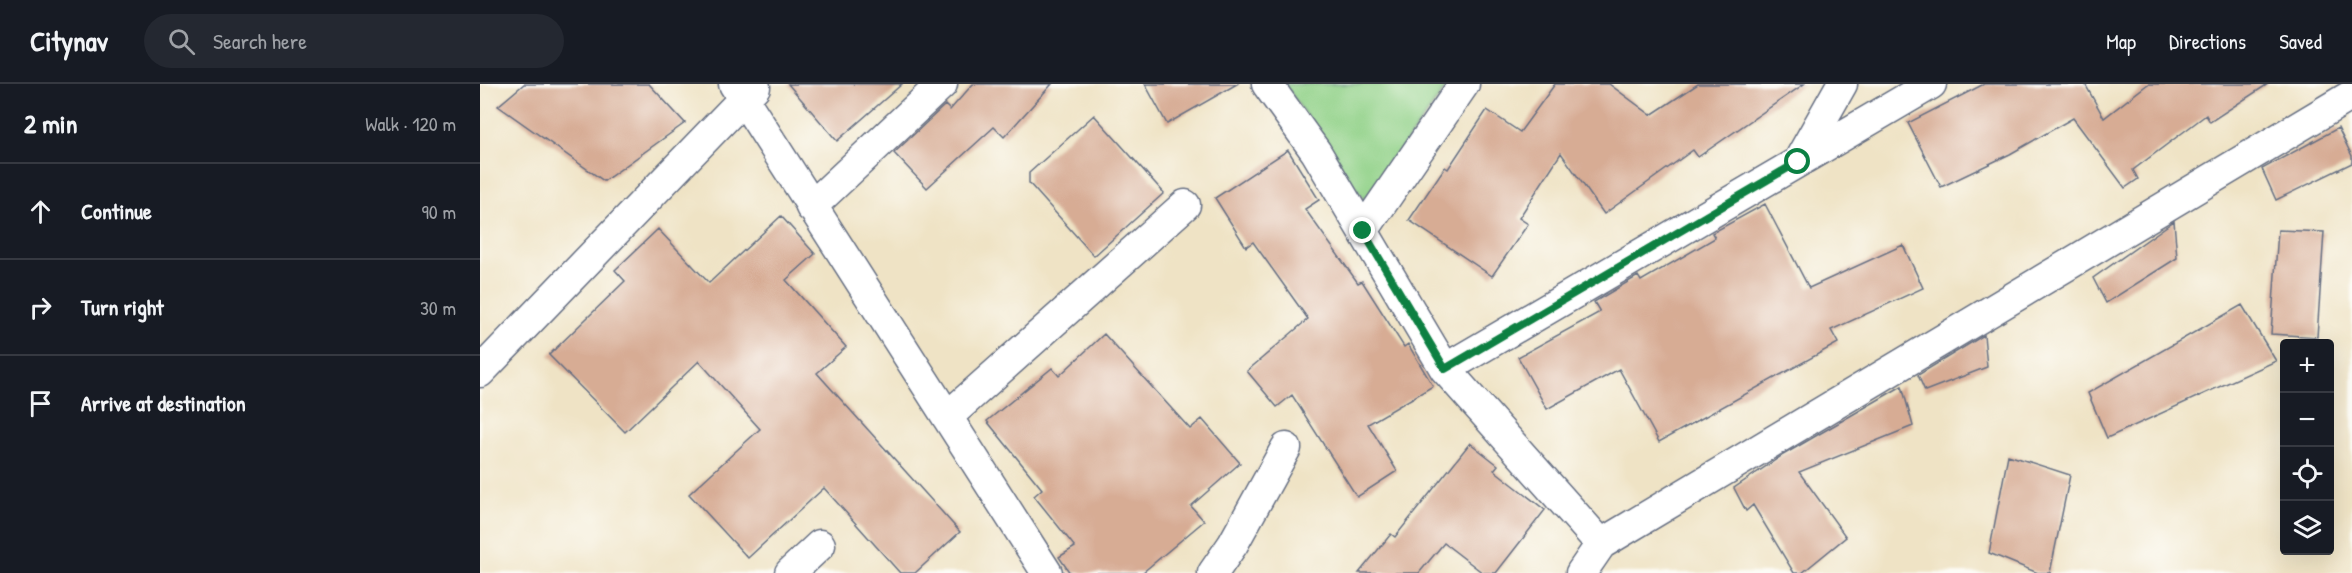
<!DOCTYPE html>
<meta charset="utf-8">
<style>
body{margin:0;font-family:"Patrick Hand",sans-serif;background:#242831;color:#f1f3f6}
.controls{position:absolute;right:18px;bottom:18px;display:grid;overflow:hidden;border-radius:6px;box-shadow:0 6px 24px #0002}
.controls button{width:54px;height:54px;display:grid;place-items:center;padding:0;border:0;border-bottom:2px solid #363941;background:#171b24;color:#f1f3f6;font:30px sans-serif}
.stop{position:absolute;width:18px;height:18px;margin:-14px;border:4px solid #0b8043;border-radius:50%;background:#fff}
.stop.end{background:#0b8043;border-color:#fff;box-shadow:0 2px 6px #0008}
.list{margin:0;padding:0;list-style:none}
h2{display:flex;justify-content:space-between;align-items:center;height:78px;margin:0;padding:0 24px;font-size:26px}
h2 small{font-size:20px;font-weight:400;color:#9ea1a6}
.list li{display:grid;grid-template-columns:39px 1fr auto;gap:18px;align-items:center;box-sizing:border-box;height:96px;padding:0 24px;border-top:2px solid #363941}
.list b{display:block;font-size:22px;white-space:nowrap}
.list em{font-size:20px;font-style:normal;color:#9ea1a6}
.icon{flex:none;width:33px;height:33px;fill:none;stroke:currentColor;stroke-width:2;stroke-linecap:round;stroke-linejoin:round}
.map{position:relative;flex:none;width:1872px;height:489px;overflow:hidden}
header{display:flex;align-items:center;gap:36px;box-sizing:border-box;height:84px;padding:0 30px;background:#171b24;border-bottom:2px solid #363941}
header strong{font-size:28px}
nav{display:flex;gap:33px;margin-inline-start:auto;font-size:21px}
.search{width:420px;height:54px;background:#242831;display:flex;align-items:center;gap:15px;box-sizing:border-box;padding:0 21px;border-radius:33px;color:#9ea1a6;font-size:22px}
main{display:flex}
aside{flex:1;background:#171b24}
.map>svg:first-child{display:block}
.green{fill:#92d289;stroke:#568074;stroke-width:1.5}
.building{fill:#d7ac94}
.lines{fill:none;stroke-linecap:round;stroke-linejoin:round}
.minor-casing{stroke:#656e82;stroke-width:33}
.minor{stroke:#fff;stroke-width:30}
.route{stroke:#0b8043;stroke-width:8}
</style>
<header>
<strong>Citynav</strong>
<div class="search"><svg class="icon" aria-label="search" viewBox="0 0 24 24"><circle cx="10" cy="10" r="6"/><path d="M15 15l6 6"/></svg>Search here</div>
<nav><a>Map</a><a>Directions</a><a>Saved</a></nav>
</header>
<main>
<aside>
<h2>2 min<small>Walk · 120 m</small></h2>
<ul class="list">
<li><svg class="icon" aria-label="ahead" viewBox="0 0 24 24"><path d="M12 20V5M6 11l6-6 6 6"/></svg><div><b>Continue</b></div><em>90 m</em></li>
<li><svg class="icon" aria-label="right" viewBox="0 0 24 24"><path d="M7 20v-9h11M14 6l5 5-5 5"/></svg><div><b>Turn right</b></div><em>30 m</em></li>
<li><svg class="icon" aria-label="arrive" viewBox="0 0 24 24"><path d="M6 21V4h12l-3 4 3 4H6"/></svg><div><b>Arrive at destination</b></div></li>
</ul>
</aside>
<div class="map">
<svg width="1872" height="489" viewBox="0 0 1872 489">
<rect width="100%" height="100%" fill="#fdfcf7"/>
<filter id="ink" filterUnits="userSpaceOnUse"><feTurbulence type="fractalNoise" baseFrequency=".0167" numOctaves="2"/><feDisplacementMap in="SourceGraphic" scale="12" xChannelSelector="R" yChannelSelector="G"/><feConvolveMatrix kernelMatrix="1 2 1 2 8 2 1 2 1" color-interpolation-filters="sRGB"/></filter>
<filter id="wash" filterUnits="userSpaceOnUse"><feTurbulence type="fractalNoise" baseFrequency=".008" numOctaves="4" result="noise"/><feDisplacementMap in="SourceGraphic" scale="24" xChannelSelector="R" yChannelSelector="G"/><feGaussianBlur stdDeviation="1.35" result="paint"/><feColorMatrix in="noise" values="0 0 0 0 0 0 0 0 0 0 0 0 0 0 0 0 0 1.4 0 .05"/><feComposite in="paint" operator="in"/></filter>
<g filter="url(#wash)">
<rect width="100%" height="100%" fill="#efe3c5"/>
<path class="green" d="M804 0H969L884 116Z"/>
<g id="blocks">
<path class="building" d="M44 0H169L205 39 124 97 18 22Z
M308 0H422L357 57Z
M493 0H572L524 53 514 43 447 104 414 69 465 21 470 26Z
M665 0H757L687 40Z
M1075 0H1129L1171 31 1218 0H1324L1218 73 1213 66 1124 130 1081 69 1039 134 1048 140 1012 192 929 136 965 83 968 85 1007 26 1040 48Z
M1504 0H1605L1624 34 1668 0H1788L1730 38 1726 31 1653 86 1658 95 1645 104 1593 34 1530 70 1461 103 1428 39Z
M614 31 684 109 614 172 549 99V89Z
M1858 44 1872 72V79L1796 116 1782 85Z
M808 66 839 116 825 125 878 199 882 197 924 263 928 260 953 302 888 340 917 387 877 413 812 311 797 323 767 287 828 235 773 158 766 163 735 114Z
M1285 120 1329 204 1423 161 1443 204 1351 246 1358 259 1179 358 1139 285 1067 325 1038 273 1120 228 1114 218 1158 192 1161 197 1235 154 1232 149Z
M301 132 335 170 306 196 366 263 337 289 480 448 435 489H420L344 404 268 474 209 410 280 345 219 277 145 348 69 271 145 197 135 186 178 145 229 199Z
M1694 137 1697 174 1626 219 1613 194Z
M1798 146 1844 148 1837 253 1791 250Z
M1762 221 1796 277 1627 354 1608 309Z
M624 250 710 345 722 335 760 379 711 422 724 437 662 489H590L579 473 595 463 554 412 562 405 507 337 572 284 579 292Z
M1504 251 1507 283 1445 307 1438 291Z
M1422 302 1433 342 1319 388 1366 453 1322 489H1314L1273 421 1266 427 1254 404 1303 371Z
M990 359 1018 381 1014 386 1065 426 1016 489H1003L964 459 939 489H879L911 450 915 453Z
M1528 371 1590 391 1570 489H1558L1509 469Z"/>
</g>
</g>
<g filter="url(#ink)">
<use href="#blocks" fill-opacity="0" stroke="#656e82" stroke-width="1.5"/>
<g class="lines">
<defs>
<path id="minor" d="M254 0 567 489
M787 0 836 68 965 285 1121 460
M1318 78 1362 0
M331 123 462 0
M883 147 984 0
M965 285 1451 0
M0 288 275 3
M467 333 705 121
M310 489 340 461
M733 489 753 460 806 364
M1101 489 1121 460 1872 11"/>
</defs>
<use href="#minor" class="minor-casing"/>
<use href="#minor" class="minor"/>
</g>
</g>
<g class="lines" filter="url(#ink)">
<path class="route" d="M883 147 965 285 1318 78"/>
</g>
</svg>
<div class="controls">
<button>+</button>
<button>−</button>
<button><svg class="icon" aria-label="locate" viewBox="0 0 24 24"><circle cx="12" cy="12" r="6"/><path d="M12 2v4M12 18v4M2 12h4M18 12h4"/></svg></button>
<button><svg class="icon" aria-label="layers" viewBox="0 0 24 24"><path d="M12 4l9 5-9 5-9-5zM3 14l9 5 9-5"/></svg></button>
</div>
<div class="stop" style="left:1318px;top:78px"></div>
<div class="stop end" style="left:883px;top:147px"></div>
</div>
</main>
